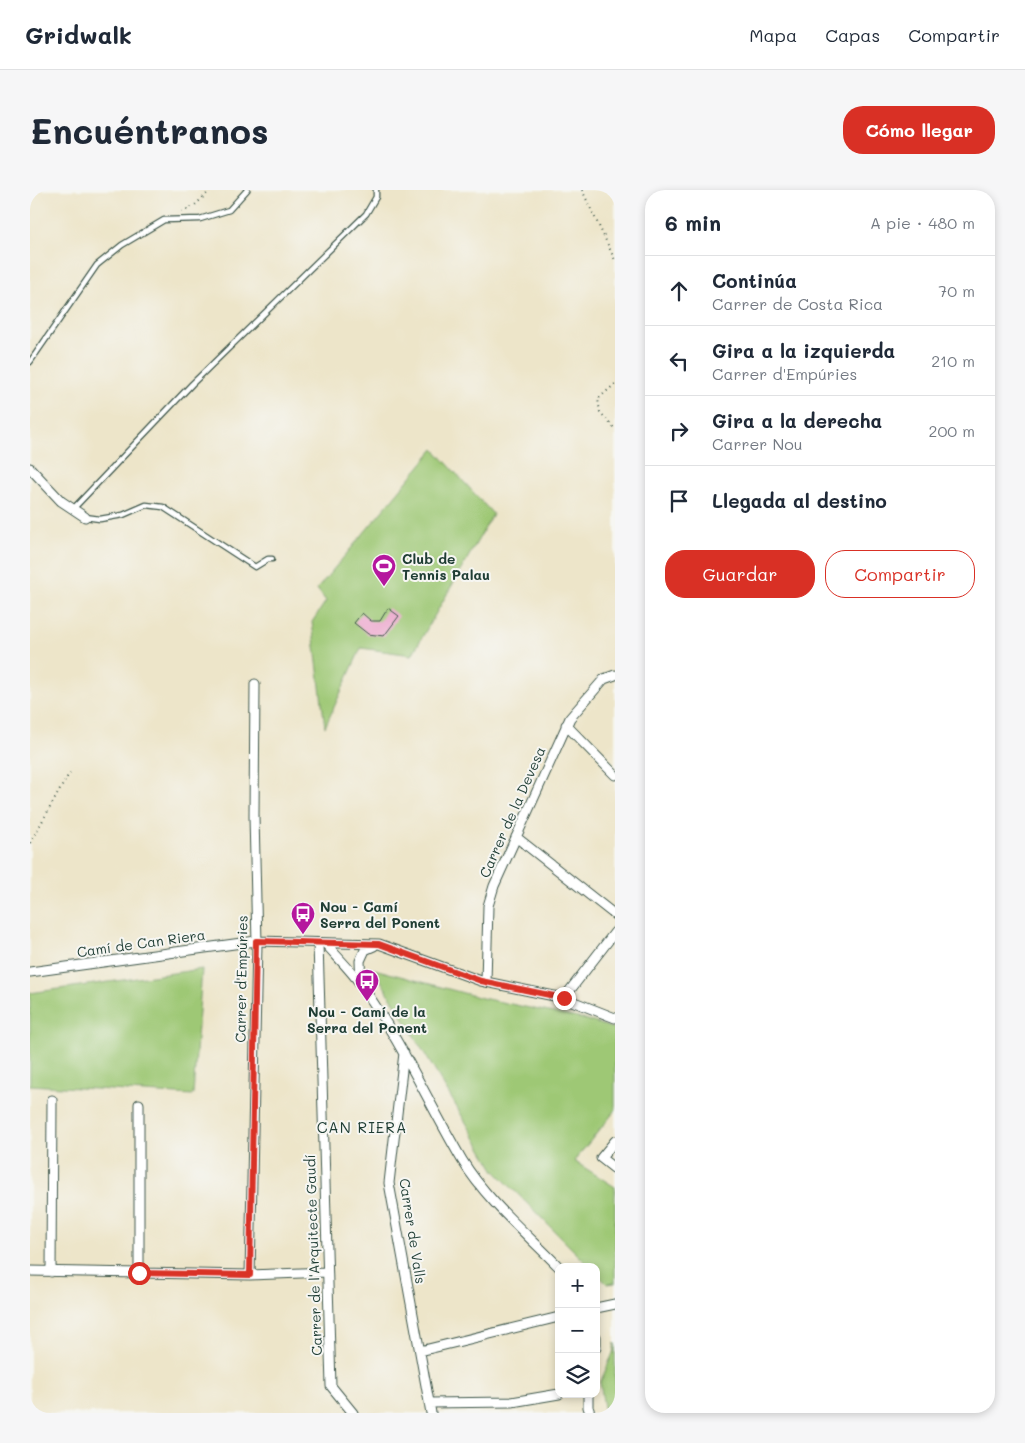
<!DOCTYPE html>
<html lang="es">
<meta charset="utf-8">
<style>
body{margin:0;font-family:Mali,sans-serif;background:#f6f6f7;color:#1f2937}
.controls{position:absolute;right:15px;bottom:15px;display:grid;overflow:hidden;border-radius:10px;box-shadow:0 2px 8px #0003}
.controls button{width:45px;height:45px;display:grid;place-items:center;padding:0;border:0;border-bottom:1px solid #e0e1e3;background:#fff;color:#1f2937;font:25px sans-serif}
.stop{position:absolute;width:15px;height:15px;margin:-11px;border:4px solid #d93025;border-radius:50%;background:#fff}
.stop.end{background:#d93025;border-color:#fff;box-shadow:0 1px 5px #0008}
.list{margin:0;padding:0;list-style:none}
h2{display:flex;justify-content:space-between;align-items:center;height:65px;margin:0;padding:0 20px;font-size:21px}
h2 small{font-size:16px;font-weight:400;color:#747a83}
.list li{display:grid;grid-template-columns:32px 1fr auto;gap:15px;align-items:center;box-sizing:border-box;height:70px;padding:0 20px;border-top:1px solid #e0e1e3}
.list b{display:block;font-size:19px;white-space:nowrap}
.list p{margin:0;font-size:16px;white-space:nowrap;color:#747a83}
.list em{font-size:16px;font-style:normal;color:#747a83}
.actions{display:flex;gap:10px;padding:15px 20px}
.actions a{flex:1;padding:11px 0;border:1px solid #d93025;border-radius:20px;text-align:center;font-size:18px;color:#d93025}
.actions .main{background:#d93025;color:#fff}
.icon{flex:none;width:28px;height:28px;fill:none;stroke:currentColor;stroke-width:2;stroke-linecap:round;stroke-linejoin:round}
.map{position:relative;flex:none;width:585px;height:1223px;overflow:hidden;border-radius:20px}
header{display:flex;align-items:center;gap:30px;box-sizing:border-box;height:70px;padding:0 25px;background:#fff;border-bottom:1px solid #e0e1e3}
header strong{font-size:24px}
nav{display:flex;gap:28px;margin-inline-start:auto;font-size:18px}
.intro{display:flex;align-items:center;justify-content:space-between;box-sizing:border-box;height:120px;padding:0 30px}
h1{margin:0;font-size:35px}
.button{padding:12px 22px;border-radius:20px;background:#d93025;color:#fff;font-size:18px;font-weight:700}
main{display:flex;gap:30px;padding:0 30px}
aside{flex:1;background:#fff;border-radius:20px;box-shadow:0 2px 8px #0003}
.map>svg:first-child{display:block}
.green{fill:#9ec875;stroke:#5e8254}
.building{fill:#eca5cc}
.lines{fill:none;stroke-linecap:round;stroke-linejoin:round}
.service-casing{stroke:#3e564a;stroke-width:7}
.minor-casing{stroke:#3e564a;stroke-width:11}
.path{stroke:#3e564a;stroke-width:2;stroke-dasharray:1 4;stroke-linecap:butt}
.service{stroke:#fff;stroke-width:4.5}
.minor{stroke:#fff;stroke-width:9}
.route{stroke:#d93025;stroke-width:6}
.labels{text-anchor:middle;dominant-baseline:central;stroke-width:4;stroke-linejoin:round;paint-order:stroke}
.poi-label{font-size:14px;font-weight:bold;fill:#1f3d34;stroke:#f6f6f2;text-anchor:start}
.street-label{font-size:14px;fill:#1f3d34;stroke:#f6f6f2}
.neighbourhood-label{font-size:15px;letter-spacing:1px;fill:#1f3d34;stroke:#f6f6f2}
</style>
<header>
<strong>Gridwalk</strong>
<nav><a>Mapa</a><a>Capas</a><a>Compartir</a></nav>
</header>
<div class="intro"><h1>Encuéntranos</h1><a class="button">Cómo llegar</a></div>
<main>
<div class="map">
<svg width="585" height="1223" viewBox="0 0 585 1223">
<rect width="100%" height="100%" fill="#f6f6f2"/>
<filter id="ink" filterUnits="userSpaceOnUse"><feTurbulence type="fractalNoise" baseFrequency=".02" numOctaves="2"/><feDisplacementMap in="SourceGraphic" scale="10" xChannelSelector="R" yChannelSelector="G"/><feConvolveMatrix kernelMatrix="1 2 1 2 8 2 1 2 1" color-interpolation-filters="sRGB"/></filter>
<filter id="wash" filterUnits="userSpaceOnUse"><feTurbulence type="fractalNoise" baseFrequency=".0096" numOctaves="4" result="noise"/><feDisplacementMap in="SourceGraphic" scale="20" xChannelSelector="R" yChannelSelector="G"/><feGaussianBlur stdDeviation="1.12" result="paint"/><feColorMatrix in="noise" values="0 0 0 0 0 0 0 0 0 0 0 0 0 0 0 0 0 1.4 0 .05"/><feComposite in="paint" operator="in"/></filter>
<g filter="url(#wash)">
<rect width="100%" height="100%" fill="#ede5c9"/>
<path class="green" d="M404 259 463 324 382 465 331 458 295 537 282 432 296 411 287 399Z
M172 779 163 905 0 895V803Z
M344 779 452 808 557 830 585 839V921L544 971 585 997V1093L577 1094 566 1083V1077H560L465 981Z
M585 1153V1223H575L570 1193 583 1163Z"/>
<g id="blocks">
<path class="building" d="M358 418 369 426 354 446 338 444 324 433 332 423 341 431H350Z"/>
</g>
</g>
<g filter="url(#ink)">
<use href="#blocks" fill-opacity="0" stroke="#3e564a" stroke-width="1"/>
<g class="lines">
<defs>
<path id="service" d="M0 172 67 75 92 55 134 30 170 29 199 20 217 0
M43 319 162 194 336 24 346 7V0
M55 327 70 329 93 325 116 315 133 317 225 377 238 369H242"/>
<path id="minor" d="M0 278 31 311 55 327
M536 535 585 585
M486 647 585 725
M288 753 301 1196 323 1223
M295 753C307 767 321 780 332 796 371 851 398 912 432 970 457 1011 496 1043 529 1077
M0 782 226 751 349 754 451 791 534 808 585 828
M456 792 458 716 464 696 540 528 574 489 585 485
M331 793 330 771 335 760 344 756
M534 808 585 742
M374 863 359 993 401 1223
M585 951 571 968 585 979
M0 1081 220 1085 297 1082
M21 1082 22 910
M109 1083V914
M220 1085 227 754 224 626 225 494
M566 1118 585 1114
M566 1147V1158
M390 1161 529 1127
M558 1204V1217L560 1223
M399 1213 482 1212 529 1204"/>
</defs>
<use href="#service" class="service-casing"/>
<use href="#minor" class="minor-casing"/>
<path class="path" d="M552 0 585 70
M152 22 165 15 181 0
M585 194 568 209 570 222 585 239
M0 653 40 582"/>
<use href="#service" class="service"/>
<use href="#minor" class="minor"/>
</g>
</g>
<g class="lines" filter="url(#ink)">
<path class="route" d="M109 1083 220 1085 226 751 349 754 451 791 534 808"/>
</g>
<defs>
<symbol id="stadium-pin" viewBox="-11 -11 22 30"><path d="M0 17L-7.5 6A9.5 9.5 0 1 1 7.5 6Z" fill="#b5179e" stroke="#f6f6f2"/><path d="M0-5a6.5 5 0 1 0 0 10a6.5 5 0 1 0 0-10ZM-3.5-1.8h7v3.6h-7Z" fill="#fff"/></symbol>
<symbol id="bus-pin" viewBox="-11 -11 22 30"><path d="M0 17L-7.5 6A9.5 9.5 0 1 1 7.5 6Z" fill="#b5179e" stroke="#f6f6f2"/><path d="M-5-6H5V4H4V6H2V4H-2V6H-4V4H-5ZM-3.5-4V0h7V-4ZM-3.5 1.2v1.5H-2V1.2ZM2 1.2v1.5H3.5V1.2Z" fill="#fff"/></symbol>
</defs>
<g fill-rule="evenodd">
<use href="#stadium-pin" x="340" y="362" width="28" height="38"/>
<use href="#bus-pin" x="259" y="710" width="28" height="38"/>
<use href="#bus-pin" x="323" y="777" width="28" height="38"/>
</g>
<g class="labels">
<g class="poi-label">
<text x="372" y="368">Club de<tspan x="372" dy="16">Tennis Palau</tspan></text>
<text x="290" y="716">Nou - Camí<tspan x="290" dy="16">Serra del Ponent</tspan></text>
<text x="337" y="821" text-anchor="middle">Nou - Camí de la<tspan x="337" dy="16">Serra del Ponent</tspan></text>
</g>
<g class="street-label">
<text transform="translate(482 622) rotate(-66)">Carrer de la Devesa</text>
<text transform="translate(111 753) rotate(-8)">Camí de Can Riera</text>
<text transform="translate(211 789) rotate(-89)">Carrer d'Empúries</text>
<text transform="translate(383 1041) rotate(81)">Carrer de Valls</text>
<text transform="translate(283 1065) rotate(-92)">Carrer de l'Arquitecte Gaudí</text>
</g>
<g class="neighbourhood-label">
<text x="332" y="937">CAN RIERA</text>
</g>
</g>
</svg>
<div class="controls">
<button>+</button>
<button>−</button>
<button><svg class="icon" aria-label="layers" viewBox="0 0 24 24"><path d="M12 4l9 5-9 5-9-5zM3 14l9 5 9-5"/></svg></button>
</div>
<div class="stop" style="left:109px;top:1083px"></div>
<div class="stop end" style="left:534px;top:808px"></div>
</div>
<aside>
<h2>6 min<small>A pie · 480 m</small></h2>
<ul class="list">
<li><svg class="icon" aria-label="ahead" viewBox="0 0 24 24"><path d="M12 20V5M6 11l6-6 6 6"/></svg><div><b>Continúa</b><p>Carrer de Costa Rica</p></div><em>70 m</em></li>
<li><svg class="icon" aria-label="left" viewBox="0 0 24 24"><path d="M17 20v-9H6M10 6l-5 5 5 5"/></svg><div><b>Gira a la izquierda</b><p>Carrer d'Empúries</p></div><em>210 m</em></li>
<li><svg class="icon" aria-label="right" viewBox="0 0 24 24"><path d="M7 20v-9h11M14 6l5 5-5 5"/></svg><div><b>Gira a la derecha</b><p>Carrer Nou</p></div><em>200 m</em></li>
<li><svg class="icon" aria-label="arrive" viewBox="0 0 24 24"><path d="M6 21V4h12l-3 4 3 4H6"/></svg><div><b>Llegada al destino</b></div></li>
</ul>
<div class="actions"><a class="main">Guardar</a><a>Compartir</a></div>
</aside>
</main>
